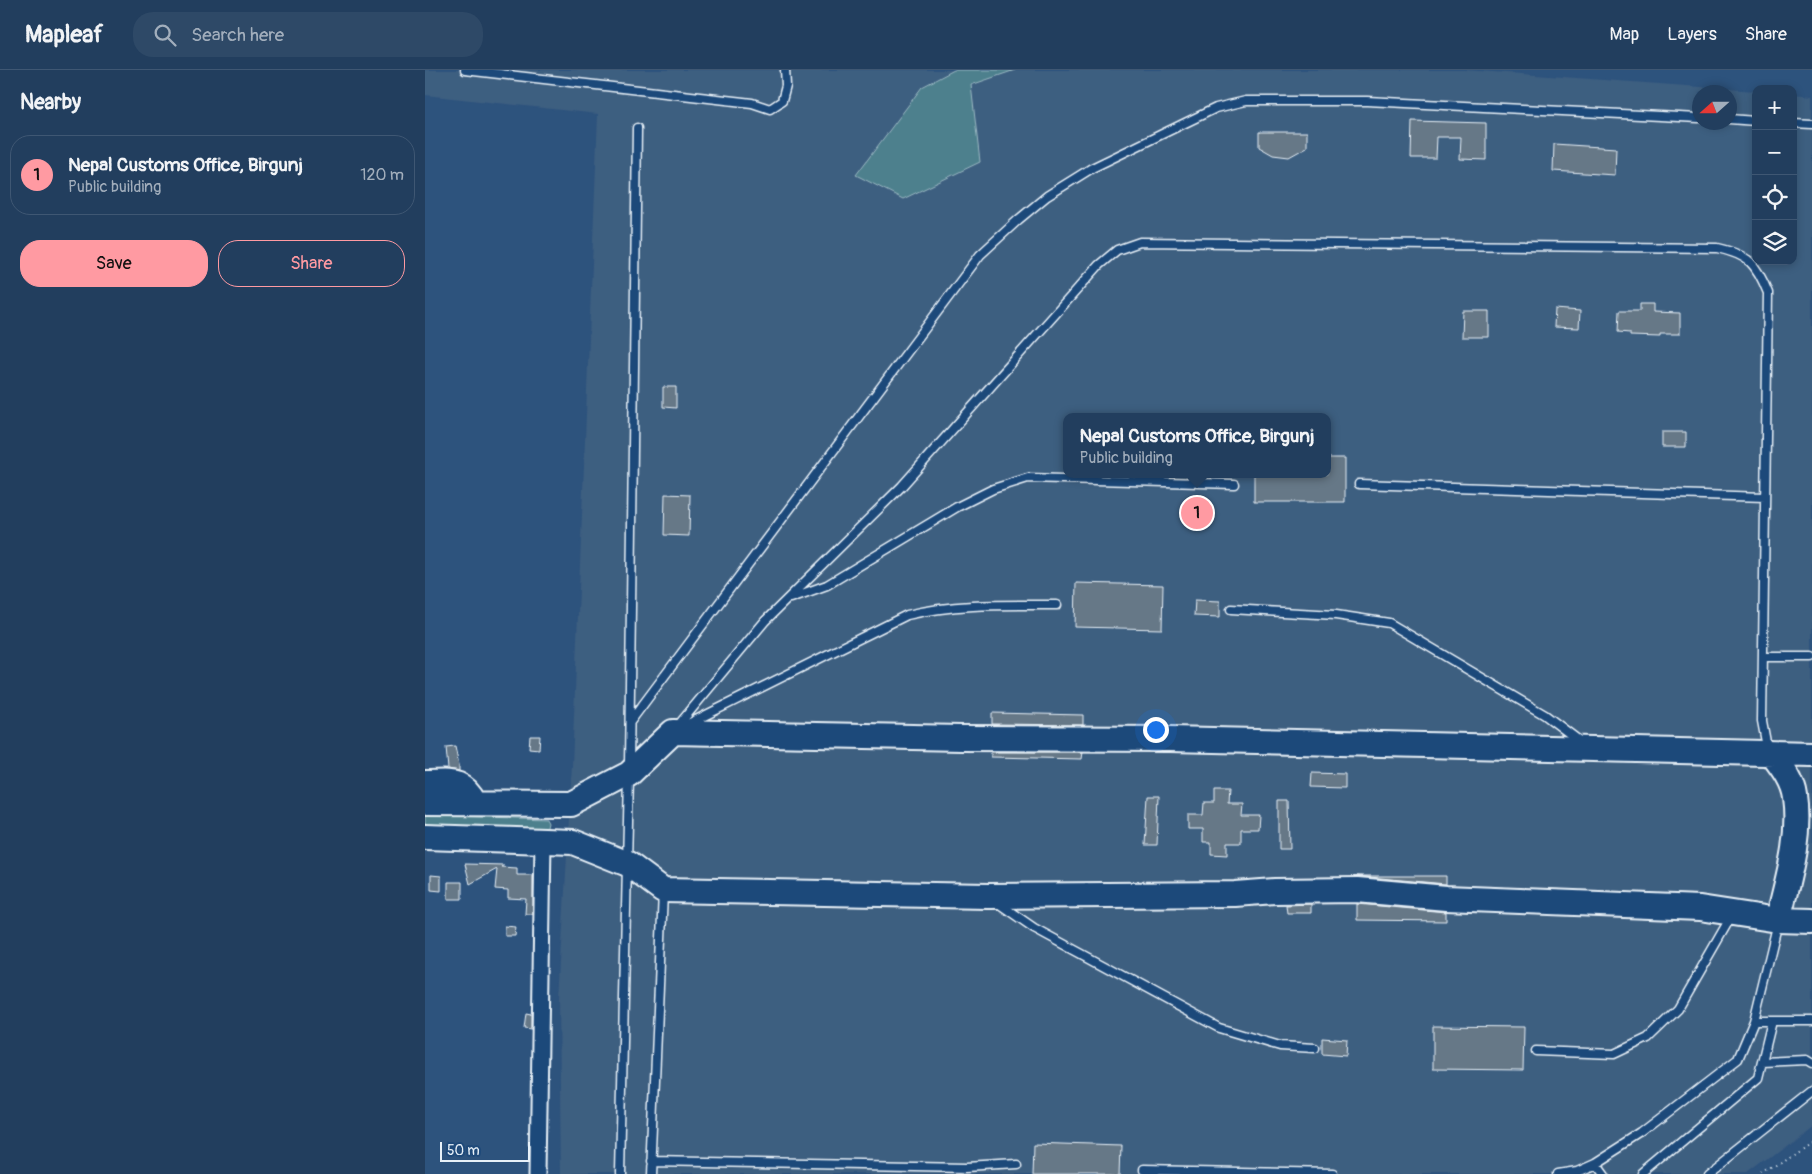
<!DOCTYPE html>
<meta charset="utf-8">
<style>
body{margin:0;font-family:Pangolin,sans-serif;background:#2e4967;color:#f1f3f6}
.controls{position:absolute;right:15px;top:15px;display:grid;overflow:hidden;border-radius:10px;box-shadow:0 2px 8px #0003}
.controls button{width:45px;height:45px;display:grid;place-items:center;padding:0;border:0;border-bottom:1px solid #3f5773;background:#223e5e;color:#f1f3f6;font:25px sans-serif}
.compass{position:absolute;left:1267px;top:15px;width:45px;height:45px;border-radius:50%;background:#223e5e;box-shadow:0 2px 8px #0003;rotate:249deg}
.scale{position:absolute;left:15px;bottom:12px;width:90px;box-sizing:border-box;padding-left:5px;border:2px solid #e8f1f8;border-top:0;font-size:14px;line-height:18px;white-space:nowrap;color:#e8f1f8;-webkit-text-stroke:4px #1f4a7a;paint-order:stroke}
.you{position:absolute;left:730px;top:659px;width:18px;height:18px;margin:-12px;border:4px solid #fff;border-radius:50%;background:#1a73e8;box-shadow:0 0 0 8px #1a73e833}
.badge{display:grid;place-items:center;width:32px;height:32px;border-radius:50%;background:#ff9aa2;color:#111;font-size:16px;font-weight:700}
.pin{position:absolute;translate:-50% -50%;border:2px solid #fff;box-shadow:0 1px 5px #0006}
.popup{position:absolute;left:638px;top:343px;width:268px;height:65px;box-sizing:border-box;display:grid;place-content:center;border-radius:10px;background:#223e5e;filter:drop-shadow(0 1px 4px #0005);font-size:16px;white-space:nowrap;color:#a2aebc}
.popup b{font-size:19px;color:#f1f3f6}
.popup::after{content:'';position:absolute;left:50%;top:100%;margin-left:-10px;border:10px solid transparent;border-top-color:#223e5e}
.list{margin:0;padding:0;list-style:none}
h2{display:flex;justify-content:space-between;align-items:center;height:65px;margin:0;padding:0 20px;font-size:21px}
h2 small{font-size:16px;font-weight:400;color:#a2aebc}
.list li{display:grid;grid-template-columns:32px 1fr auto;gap:15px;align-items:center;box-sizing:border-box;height:80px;margin:0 10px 10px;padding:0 10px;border:1px solid #3f5773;border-radius:20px}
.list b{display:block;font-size:19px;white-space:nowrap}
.list p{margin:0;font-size:16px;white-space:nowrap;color:#a2aebc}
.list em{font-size:16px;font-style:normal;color:#a2aebc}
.actions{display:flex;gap:10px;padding:15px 20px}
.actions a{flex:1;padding:11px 0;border:1px solid #ff9aa2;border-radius:20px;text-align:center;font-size:18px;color:#ff9aa2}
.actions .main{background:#ff9aa2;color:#111}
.icon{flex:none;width:28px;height:28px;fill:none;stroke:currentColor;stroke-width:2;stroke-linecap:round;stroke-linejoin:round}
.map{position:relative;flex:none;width:1387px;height:1104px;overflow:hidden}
header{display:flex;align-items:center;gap:30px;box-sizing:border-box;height:70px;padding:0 25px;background:#223e5e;border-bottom:1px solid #3f5773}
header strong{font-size:24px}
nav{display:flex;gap:28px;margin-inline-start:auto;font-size:18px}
.search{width:350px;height:45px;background:#2e4967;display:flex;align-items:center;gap:12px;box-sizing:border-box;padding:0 18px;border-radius:20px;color:#a2aebc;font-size:19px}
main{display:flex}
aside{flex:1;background:#223e5e}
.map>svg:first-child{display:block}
.built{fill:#3e5e80;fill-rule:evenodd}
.green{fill:#4d808d;stroke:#9ab8c2}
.building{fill:#667887;stroke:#e8f1f8}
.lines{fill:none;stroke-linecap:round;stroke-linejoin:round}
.service-casing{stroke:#e8f1f8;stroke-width:11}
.minor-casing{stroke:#e8f1f8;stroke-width:19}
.trunk-casing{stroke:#e8f1f8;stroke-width:28}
.path{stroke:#e8f1f8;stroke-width:2;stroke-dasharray:1 4;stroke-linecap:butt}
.service{stroke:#1f4a7a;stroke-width:8}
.minor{stroke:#1f4a7a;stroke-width:15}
.trunk{stroke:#1f4a7a;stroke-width:24}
</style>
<header>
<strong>Mapleaf</strong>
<div class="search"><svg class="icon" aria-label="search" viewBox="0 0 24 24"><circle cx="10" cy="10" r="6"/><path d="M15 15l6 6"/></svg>Search here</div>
<nav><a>Map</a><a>Layers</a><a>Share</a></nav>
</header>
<main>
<aside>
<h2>Nearby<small></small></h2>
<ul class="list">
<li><span class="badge">1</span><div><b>Nepal Customs Office, Birgunj</b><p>Public building</p></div><em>120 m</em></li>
</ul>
<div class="actions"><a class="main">Save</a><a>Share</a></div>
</aside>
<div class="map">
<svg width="1387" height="1104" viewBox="0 0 1387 1104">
<rect width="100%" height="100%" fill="#2d537d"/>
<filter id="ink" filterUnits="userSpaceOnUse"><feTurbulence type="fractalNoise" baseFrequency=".02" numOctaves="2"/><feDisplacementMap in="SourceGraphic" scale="10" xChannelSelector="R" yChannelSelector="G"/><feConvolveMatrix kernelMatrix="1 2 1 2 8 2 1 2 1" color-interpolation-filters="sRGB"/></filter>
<g filter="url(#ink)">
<path class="built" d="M0 0H1040L1331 21V191H1368V24L1387 26V1055L1323 1104H136L134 928 147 695 173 44 0 25ZM1274 22H1304V52H1274ZM642 347H902V404H642Z"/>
<path class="green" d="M529 0H590L546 15 555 92 478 129 431 105 497 17Z
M0 745 121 749 123 753 121 761 0 757Z"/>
<path class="building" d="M987 51 1061 53V90L1035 89 1036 67H1012L1011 88H986Z
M834 62H882V77L864 87 848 85 834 77Z
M1129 74 1191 78 1190 105 1128 101Z
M1215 234H1228V242L1255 243V264H1235V267L1205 266V263L1193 262 1194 241H1215Z
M1130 239 1155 241 1154 258 1129 257Z
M1038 241H1064V267H1037Z
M238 317H251V338L238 337Z
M1237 362H1261V377H1237Z
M902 388H920V432H829V404H902Z
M240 424 265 425 264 466 239 465Z
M651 513 738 515 737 559 650 557Z
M770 530 795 531V547L769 546Z
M567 643 658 645V655L567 654Z
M105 666H115L114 679 104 678Z
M30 676 34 695V701L23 699 21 677Z
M566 682H658L657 689 566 687Z
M887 703 920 704V718L886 717Z
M789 721H803L802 734H817L816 745H834L833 759H816V773H802V785L786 784V772H778V759H763V745H778L779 733H789Z
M723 726H734L732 775H720Z
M854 731H864L865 779H854Z
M40 794 79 795 76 797 92 798V805H108V844H100L101 829 83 828V820L70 819 72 799 45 814Z
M6 805 16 806V821L6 820Z
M932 806H1021V814L933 806Z
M23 812H37V829H23Z
M886 834V843H862L861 835Z
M932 834 1021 842V851L932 850Z
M80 856 91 857 90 866H80Z
M101 943 106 944V959L99 958Z
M1008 956 1099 957 1098 1000 1008 999Z
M897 968 922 970 921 986 897 984Z
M608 1073 696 1076 695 1104H607Z"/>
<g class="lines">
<defs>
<path id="service" d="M40 0 327 33 345 39 357 31 361 16 360 0
M1304 49 1331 51
M1368 53 1387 54
M934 414 1340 427
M366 528 402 515 532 437 568 419 603 408 809 414
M806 539 911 545 964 553 1120 645 1157 673
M1338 587H1387
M205 652 555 185 593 150 622 126 667 98 791 38 821 31H942L1274 48
M263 654 482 545C532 533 582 535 632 535
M251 658 340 551 477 416 674 195 692 180 715 172 1292 178C1324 185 1331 193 1343 223L1337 651 1341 672 1345 680
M204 696 212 58
M573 833 609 858 794 958 855 976 890 978
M1329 951H1347
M1111 981 1189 984 1223 968 1253 939 1307 845
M1337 992 1382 990 1387 993
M226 1091 542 1097 591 1094
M1170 1093 1178 1104
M717 1100 907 1104
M195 1104 204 707
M226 1104 238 822
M1133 1104 1152 1101 1170 1093 1217 1063 1313 989 1329 951 1353 852
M1218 1104 1333 1008 1347 951H1387
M1282 1104 1387 1021"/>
<path id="minor" d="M113 1104 118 771"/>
<path id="trunk" d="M1347 684C1357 697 1368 711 1370 728 1376 769 1362 811 1353 850
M0 713C25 713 37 708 50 733
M0 733 146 734 204 704 248 662 536 668 745 669 1387 684
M0 767 148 772 203 794 238 820 563 826 810 824 850 821 932 820 1021 828 1275 838 1353 850 1387 851"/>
</defs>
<use href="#service" class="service-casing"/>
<use href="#minor" class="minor-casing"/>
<use href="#trunk" class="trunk-casing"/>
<path class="path" d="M1338 1104 1387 1070"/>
<use href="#service" class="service"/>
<use href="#minor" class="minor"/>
<use href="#trunk" class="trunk"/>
</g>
</g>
</svg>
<div class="controls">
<button>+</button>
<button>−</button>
<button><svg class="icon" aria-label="locate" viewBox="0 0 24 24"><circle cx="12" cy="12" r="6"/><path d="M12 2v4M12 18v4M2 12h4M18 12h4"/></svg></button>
<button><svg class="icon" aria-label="layers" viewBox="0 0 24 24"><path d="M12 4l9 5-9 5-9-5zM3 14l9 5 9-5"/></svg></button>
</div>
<svg class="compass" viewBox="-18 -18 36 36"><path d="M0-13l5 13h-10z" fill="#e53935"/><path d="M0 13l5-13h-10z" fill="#a2aebc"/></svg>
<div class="scale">50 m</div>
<div class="you"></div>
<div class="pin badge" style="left:772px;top:443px">1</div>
<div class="popup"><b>Nepal Customs Office, Birgunj</b>Public building</div>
</div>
</main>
